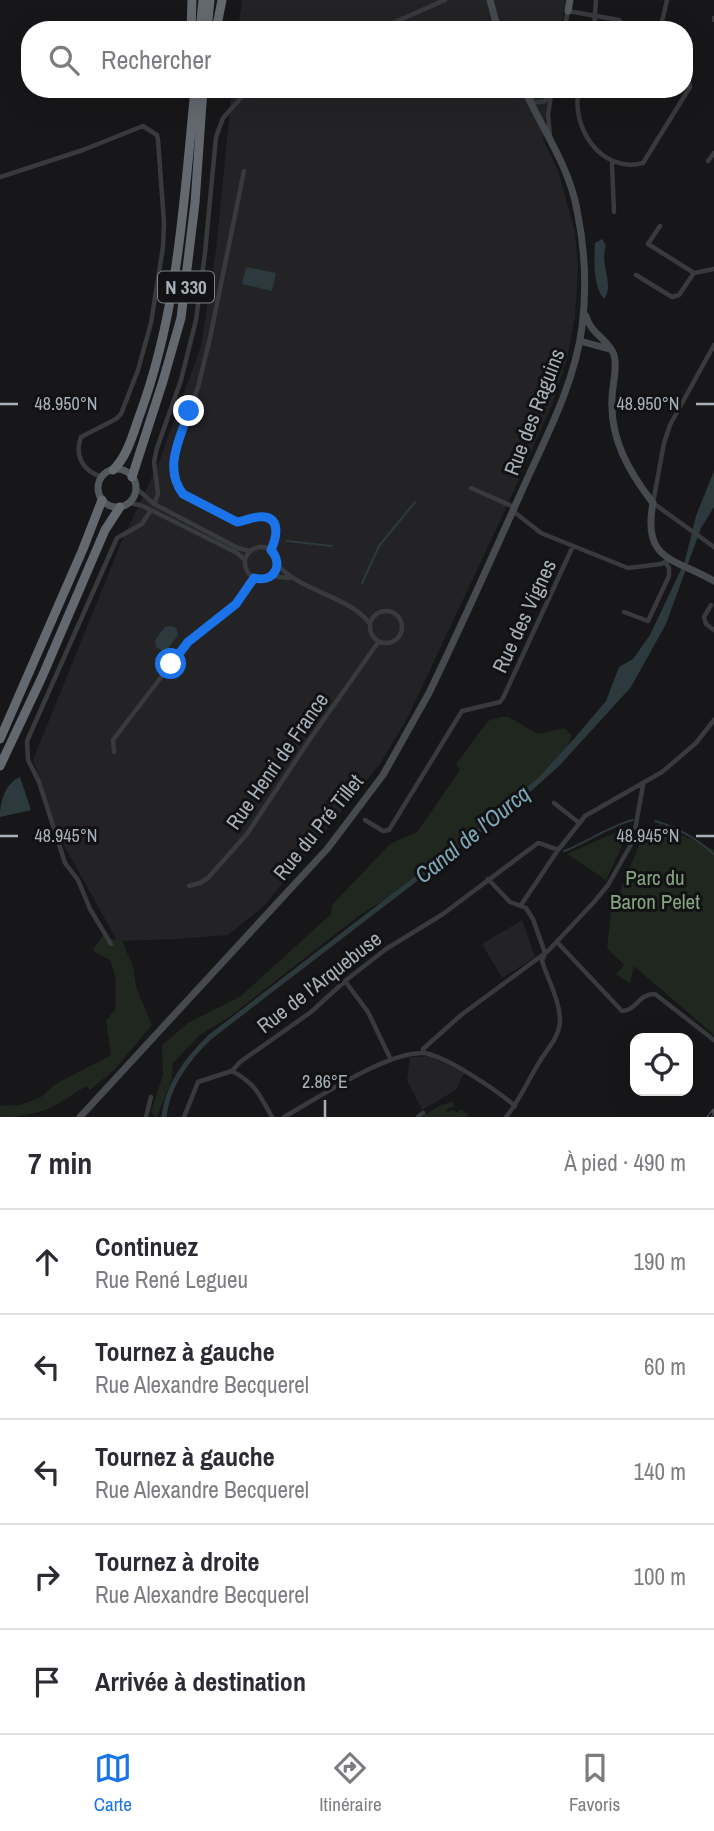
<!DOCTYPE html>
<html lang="fr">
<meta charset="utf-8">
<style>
body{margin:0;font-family:"Archivo Narrow",sans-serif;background:#f2f2f3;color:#2b2b33}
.controls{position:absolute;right:21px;bottom:21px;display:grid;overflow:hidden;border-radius:14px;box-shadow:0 7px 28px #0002}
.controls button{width:63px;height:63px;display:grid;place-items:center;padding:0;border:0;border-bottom:2px solid #e1e1e2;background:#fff;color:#2b2b33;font:35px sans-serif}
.stop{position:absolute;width:21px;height:21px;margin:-16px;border:5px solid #1a73e8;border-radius:50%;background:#fff}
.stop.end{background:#1a73e8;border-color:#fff;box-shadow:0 2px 7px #0008}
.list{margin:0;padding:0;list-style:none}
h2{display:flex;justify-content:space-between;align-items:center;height:91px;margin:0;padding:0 28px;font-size:30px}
h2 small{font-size:23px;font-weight:400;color:#7c7c81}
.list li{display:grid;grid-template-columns:46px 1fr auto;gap:21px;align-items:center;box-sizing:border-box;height:105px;padding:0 28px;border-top:2px solid #e1e1e2}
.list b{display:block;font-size:26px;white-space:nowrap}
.list p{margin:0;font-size:23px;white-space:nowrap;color:#7c7c81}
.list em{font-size:23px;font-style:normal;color:#7c7c81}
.icon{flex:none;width:38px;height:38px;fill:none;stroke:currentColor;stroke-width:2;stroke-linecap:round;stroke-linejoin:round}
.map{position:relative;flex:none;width:714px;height:1117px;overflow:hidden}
.search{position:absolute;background:#fff;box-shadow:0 7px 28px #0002;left:21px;right:21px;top:21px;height:77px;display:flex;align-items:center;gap:18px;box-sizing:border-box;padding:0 24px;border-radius:28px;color:#7c7c81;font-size:26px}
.sheet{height:616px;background:#fff}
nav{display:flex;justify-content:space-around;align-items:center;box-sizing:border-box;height:98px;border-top:2px solid #e1e1e2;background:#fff;font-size:19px;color:#7c7c81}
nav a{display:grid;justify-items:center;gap:4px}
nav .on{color:#1a73e8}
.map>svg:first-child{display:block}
.built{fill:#232326}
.green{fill:#1f271f}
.water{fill:#2c3a3e}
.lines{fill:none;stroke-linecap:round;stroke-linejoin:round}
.stream{stroke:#2c3a3e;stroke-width:2}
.canal{stroke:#2c3a3e;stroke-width:5}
.street{stroke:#383a3e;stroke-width:4.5}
.secondary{stroke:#46494e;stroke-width:7}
.primary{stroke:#53585d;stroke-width:7}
.highway{stroke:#63696f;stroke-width:9}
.rail-casing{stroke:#4b4e53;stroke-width:4.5}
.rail{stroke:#121214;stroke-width:2;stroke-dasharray:5;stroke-linecap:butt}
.route{stroke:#1a73e8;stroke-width:9}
.ticks{fill:none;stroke:#a8b1b9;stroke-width:2.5}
.labels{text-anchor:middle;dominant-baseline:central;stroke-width:6;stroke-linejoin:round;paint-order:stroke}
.shield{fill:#121214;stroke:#7b8188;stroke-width:2}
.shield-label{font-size:19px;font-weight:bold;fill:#a8b1b9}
.street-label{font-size:21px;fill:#a8b1b9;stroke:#121214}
.park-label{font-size:21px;fill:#84a57f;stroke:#121214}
.water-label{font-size:23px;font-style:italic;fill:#7ea7b6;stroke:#121214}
.ticks-label{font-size:18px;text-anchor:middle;fill:#a8b1b9;stroke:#121214;stroke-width:6;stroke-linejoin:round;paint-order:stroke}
</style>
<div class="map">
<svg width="714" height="1117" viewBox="0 0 714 1117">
<rect width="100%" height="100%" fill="#171719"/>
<path class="built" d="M242 0H566L561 30H238Z
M232 89H549L543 140 558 170 575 232 578 268 575 316 567 359 552 405 506 508 407 719 380 764 264 906 228 935 177 939 117 941 59 836 33 760 121 543 159 462 201 346 216 250Z
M522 920 535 957 502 978 482 944Z
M430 1056 464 1073 456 1090 422 1110 407 1080 410 1057Z"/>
<path class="green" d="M500 717H509L538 734 564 728 572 735 566 751 513 802 435 868 360 915 228 1018 200 1035 173 1063 172 1079 157 1117H155L151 1112 163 1074 162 1045 188 1023 241 996 331 914 332 905 390 844 417 832 460 770 456 764 488 721Z
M660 824 675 835 684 836 714 850V1035L634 966 630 983 616 974 624 965 607 948 611 913 645 831Z
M632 825 606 880 567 854Z
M104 934 106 940 121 939 133 966 136 987 152 1025 115 1069 90 1090 86 1086C54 1107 40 1117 0 1117V1106L20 1105 41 1097 54 1085 111 1055 106 1021 116 1008C114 985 119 982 110 960L96 953 93 949Z
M453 1102 454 1107 447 1109V1112L454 1110 457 1113 460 1109 469 1115 467 1117H424V1115L441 1105Z"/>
<path class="water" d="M602 239 606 246C599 263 615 285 604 299 593 286 594 260 595 243Z
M246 267 276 273 272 291 242 284Z
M714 471V507L701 528 666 624 631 687 559 766 497 822 493 816 538 778 573 740 606 701 619 667 633 659 650 635 685 561 696 516Z
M172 626 176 628 178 635 167 650 162 651 156 647 155 640 165 627Z
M20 777 31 810 0 817C0 802 5 783 20 777Z"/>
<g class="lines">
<path class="stream" d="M287 541 332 546
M362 583 379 546 415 502
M655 821C679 828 695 838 714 854
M564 851C588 842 609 826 633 820"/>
<path class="canal" d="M164 1117C167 1086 188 1058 210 1037L499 815"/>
<path class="street" d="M714 18V20
M377 30 445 0
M564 30 568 11 619 20 630 30
M594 30 596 0
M660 30 667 0
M579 89C570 127 601 174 643 163L690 87 688 78 684 76
M531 103 533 97 543 89
M532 103 545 101 551 94
M550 136 548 115 552 89
M708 161 714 153
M612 163 614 212
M244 171 210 338 198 387 173 456 175 478 183 494 237 522 266 517C280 525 278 537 271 550
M0 177 83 150 143 126 157 135 158 140 164 223 163 247 151 323 138 370 121 414 116 419 81 437C74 456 83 471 102 477
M660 226 648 244 694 273
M636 275 672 297 679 295 694 273 714 269
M714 345 670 425 664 443 653 503 714 547
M135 487 154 504 238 548 250 551
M471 488 514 507
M128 503 140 505 151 510 237 553 245 560
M154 504 158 494 154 462 157 448 181 380 196 320 205 253 216 137 223 118 249 89
M513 511 541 533 628 568 661 564 669 560
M245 563a16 16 0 1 1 32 0a16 16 0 1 1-32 0Z
M278 565C301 592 350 596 370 624
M271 576 289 578
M711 605 704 617 706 624 714 630
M370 627a16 16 0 1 1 32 0a16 16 0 1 1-32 0Z
M624 612 648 621 669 576V568L665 562
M114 752 113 740 188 642 236 604 254 578
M554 803 578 822
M365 820 383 831 389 830 462 711 500 702 503 698 573 546
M488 879 510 902 526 908 533 919 545 953 542 961C548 980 561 1003 560 1023 558 1039 547 1049 540 1061 528 1080 520 1100 506 1117
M189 886 200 883 208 878 247 834 310 739 379 641
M521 905 558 850
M557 942 622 1011C636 1011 639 993 655 994L714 1040
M111 944 90 909 78 880 65 863 39 782 28 760 27 741 117 538 142 524 151 510
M345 981 368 1012 391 1060
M423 1053V1049L461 1015 548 951 594 902 608 885 633 841 643 785
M232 1071C256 1084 259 1094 272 1117
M146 1117 151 1097
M184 1117 198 1082 232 1071 240 1062 311 1012 345 981 386 949 443 914 538 843C546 844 550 849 559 849L585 816 662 772 696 743 714 720
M284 1117C318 1098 383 1054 421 1053 441 1052 499 1092 515 1106
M418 1117 423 1113"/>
<path class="secondary" d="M490 0 498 30
M586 316C590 333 609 340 614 355 618 368 612 385 612 399 610 439 629 472 653 503 642 561 674 558 714 581
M580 341 609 349
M80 1117 328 848 383 775 429 693C462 625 493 555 524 486 547 435 575 382 582 327 587 288 585 249 577 210 569 166 543 130 524 89"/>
<path class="primary" d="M568 11 570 0
M98 488a19 19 0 1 1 38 0a19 19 0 1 1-38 0Z"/>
<path class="highway" d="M191 30 192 0
M200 30 203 0
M207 30 210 0
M216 30 222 0
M113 470C127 457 133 434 139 417 178 312 184 200 195 89
M132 477 163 381 181 318 195 203 203 89
M0 739 83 549 102 500
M0 766 42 677 105 530 120 507"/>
<defs>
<path id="rail" d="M709 1117 714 1111"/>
</defs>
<use href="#rail" class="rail-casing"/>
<use href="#rail" class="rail"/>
</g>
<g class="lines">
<path class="route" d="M171 664 188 642 236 604 254 578C274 583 284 565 271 550 276 539 281 520 265 517 256 515 246 521 237 522L183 494C163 468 180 439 189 411"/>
</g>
<path class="ticks" d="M0 404H18M696 404H714M0 836H18M696 836H714M325 1100V1117"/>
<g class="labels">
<rect class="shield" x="158" y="271.5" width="56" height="31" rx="5"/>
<g class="shield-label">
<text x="186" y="287">N 330</text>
</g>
<g class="street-label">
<text transform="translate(534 412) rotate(-69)">Rue des Raguins</text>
<text transform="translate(524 616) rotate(-65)">Rue des Vignes</text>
<text transform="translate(277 761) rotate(-55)">Rue Henri de France</text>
<text transform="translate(318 827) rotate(-51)">Rue du Pré Tillet</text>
<text transform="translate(319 982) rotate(-38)">Rue de l'Arquebuse</text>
</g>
<g class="park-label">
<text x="655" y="877">Parc du<tspan x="655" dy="24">Baron Pelet</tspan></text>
</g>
<g class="water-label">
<text transform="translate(472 834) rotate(-39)">Canal de l'Ourcq</text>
</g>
</g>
<g class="ticks-label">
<text x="66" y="410">48.950°N</text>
<text x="648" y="410">48.950°N</text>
<text x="66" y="842">48.945°N</text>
<text x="648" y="842">48.945°N</text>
<text x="325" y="1088">2.86°E</text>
</g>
</svg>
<div class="controls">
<button><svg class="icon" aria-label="locate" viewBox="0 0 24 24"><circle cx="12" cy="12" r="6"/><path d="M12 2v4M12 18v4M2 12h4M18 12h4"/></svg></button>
</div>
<div class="stop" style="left:171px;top:664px"></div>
<div class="stop end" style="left:189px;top:411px"></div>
<div class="search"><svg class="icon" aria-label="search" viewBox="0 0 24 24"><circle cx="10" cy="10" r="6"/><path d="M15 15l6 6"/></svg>Rechercher</div>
</div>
<section class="sheet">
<h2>7 min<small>À pied · 490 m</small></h2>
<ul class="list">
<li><svg class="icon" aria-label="ahead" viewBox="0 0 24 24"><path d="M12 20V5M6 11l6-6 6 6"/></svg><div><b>Continuez</b><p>Rue René Legueu</p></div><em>190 m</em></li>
<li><svg class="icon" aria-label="left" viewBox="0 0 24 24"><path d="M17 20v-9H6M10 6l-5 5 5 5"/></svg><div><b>Tournez à gauche</b><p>Rue Alexandre Becquerel</p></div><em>60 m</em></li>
<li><svg class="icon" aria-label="left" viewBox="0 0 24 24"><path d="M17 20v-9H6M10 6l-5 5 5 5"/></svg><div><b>Tournez à gauche</b><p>Rue Alexandre Becquerel</p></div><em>140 m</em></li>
<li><svg class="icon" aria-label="right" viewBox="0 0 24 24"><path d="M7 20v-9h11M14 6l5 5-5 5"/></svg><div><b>Tournez à droite</b><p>Rue Alexandre Becquerel</p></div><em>100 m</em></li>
<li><svg class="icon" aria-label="arrive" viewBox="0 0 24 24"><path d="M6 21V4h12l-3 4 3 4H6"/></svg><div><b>Arrivée à destination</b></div></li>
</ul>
</section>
<nav>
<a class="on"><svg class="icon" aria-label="map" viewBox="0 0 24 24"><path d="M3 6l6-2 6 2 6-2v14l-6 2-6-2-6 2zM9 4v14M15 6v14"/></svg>Carte</a>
<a><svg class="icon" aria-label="directions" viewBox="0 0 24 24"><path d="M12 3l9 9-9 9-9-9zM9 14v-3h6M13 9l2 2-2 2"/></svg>Itinéraire</a>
<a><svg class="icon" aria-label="saved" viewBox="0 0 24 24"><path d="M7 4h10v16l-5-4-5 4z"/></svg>Favoris</a>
</nav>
